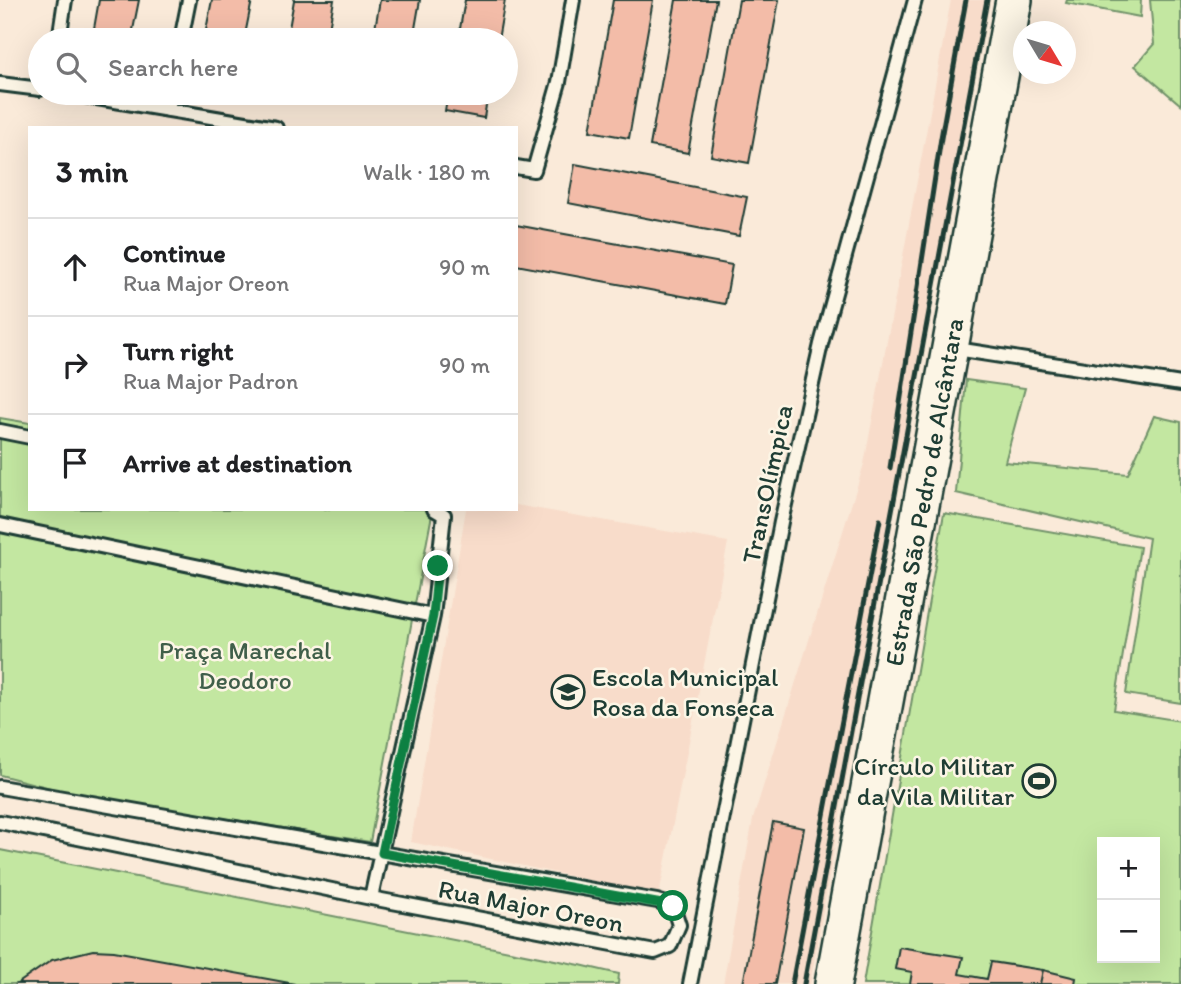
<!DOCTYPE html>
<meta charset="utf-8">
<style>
body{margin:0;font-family:Itim,sans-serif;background:#f2f2f2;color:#202124}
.controls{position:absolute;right:21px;bottom:21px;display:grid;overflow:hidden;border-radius:0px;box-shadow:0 7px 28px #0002}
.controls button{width:63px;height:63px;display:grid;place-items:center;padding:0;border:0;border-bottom:2px solid #e0e0e0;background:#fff;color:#202124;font:35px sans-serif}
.compass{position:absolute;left:1013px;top:21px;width:63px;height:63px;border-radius:50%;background:#fff;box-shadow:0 7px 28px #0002;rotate:128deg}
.stop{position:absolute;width:21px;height:21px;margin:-16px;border:5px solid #0b8043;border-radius:50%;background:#fff}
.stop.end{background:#0b8043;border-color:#fff;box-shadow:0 2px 7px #0008}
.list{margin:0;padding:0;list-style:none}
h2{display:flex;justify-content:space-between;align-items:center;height:91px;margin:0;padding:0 28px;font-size:30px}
h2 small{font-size:23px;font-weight:400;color:#757577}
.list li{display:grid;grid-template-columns:46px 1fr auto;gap:21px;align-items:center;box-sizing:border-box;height:98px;padding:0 28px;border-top:2px solid #e0e0e0}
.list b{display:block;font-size:26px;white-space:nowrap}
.list p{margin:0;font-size:23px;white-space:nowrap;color:#757577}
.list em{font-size:23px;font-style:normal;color:#757577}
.icon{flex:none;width:38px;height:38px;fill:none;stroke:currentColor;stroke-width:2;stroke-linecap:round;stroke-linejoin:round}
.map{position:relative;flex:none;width:1181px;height:984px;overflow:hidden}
.search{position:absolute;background:#fff;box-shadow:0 7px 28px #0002;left:28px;top:28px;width:490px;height:77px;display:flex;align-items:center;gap:18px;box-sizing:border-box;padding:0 24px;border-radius:38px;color:#757577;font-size:26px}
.panel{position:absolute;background:#fff;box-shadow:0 7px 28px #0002;left:28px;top:126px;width:490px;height:385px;border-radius:0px}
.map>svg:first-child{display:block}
.built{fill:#f8dcca}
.green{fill:#c3e7a1;stroke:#71926a;stroke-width:2;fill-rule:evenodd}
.building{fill:#f3bca8;stroke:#1f3d34;stroke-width:2}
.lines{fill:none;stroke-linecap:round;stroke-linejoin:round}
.lane-casing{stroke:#1f3d34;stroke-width:18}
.secondary-casing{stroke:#1f3d34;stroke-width:40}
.lane{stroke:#fcf5e5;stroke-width:12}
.secondary{stroke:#fcf5e5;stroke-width:35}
.rail{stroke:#1f3d34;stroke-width:5}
.route{stroke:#0b8043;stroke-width:9}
.labels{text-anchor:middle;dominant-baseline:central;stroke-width:5;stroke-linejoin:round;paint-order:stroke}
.street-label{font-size:26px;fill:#1f3d34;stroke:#fcf5e5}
.park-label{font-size:26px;fill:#405f4a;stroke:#fcf5e5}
.poi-label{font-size:26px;fill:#1f3d34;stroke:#fcf5e5;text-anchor:start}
</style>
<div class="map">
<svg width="1181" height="984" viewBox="0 0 1181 984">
<rect width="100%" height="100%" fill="#faead9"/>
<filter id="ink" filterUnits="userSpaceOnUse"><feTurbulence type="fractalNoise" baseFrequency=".0143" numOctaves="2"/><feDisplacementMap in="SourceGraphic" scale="14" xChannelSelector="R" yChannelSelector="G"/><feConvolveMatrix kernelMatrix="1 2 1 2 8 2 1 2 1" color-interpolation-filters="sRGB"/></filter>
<g filter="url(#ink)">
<path class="built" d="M951 0H990L888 541 810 984H723L753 819 864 464Z
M516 505 728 542 659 895 411 842 466 509H516Z"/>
<path class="green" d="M1067 0H1141L1140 17 1066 3Z
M1150 0H1181V105L1135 66 1154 44Z
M966 380 1025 388 1005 462 1128 474 1154 416 1181 422V703L1126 694 1149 538 956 493Z
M0 418 30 423V509H433L370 842 74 794 0 775Z
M944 513 1140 547 1114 710 1181 721V984H863ZM1102 842H1155V958H1102Z
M0 850 580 965 619 974 618 984H0Z"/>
<path class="building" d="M99 0H139L131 40H92Z
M212 0H252L244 40H204Z
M294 0H334L327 40H287Z
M380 0H420L413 40H373Z
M465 0H505L498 40H458Z
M613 0H653L629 138 590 131Z
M676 0H716L688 153 650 146Z
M739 0H779L749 163 711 156Z
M363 93H403L402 101Z
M448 93H488L484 118 445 111Z
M575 164 747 197 739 236 568 203Z
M516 225 732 265 725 304 516 265Z
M773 822 804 828 775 984H743Z
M899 947 963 957 959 974 987 979 991 962 1043 970 1040 984H910L912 972 895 969Z
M93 950 114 951 295 984H17L52 960Z
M1043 970 1076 978 1075 984H1040Z"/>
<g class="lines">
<defs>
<path id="lane" d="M59 40 65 0
M181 40 189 0
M0 84 40 89
M67 93 276 128
M168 110 171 93
M516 167 534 170 559 82 573 0
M950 348 1181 384
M0 431 30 437
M0 525 433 616
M0 787 657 901 673 906 679 925 670 946 655 952 371 898 0 822
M371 898 433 616 444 515 434 509
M690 984 781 522 821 344 915 0"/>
<path id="secondary" d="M833 984 1014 0"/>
</defs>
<use href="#lane" class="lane-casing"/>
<use href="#secondary" class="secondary-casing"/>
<use href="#lane" class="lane"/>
<use href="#secondary" class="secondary"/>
<path class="rail" d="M890 468 941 138 966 0
M792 984 880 520
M804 984 987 0"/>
</g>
</g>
<g class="lines" filter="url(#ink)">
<path class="route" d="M438 566 433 616 382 853 673 906"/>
</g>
<defs>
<symbol id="school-ring" viewBox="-11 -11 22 22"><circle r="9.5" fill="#fcf5e5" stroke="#1f3d34" stroke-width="1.5"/><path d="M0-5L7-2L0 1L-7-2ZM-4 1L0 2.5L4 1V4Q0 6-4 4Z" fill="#1f3d34"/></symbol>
<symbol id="stadium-ring" viewBox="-11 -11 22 22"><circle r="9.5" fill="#fcf5e5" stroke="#1f3d34" stroke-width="1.5"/><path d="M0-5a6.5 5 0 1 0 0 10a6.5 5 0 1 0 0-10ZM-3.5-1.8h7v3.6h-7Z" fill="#1f3d34"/></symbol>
</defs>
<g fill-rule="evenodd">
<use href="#school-ring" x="549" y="673" width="38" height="38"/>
<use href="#stadium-ring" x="1020" y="762" width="38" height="38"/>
</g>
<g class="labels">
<g class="street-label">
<text transform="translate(767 484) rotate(-78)">TransOlímpica</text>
<text transform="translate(924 492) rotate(-80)">Estrada São Pedro de Alcântara</text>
<text transform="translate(531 906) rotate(11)">Rua Major Oreon</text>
</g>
<g class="park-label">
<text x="245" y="650">Praça Marechal<tspan x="245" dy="30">Deodoro</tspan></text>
</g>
<g class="poi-label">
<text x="592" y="677">Escola Municipal<tspan x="592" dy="30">Rosa da Fonseca</tspan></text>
<text x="1014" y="766" text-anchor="end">Círculo Militar<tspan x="1014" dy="30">da Vila Militar</tspan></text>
</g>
</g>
</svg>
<div class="controls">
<button>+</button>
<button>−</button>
</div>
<svg class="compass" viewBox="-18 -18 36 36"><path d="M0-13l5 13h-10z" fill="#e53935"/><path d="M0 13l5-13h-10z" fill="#757577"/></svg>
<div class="stop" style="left:673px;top:906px"></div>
<div class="stop end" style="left:438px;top:566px"></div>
<div class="search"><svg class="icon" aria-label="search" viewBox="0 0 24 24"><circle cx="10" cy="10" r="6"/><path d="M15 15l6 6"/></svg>Search here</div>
<section class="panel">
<h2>3 min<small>Walk · 180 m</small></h2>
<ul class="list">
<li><svg class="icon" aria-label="ahead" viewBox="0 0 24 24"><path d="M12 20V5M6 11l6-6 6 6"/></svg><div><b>Continue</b><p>Rua Major Oreon</p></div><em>90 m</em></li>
<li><svg class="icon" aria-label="right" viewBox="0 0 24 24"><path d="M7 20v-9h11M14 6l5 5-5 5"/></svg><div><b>Turn right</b><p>Rua Major Padron</p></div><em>90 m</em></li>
<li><svg class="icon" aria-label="arrive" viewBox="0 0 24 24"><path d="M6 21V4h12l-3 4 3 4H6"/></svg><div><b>Arrive at destination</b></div></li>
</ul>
</section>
</div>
